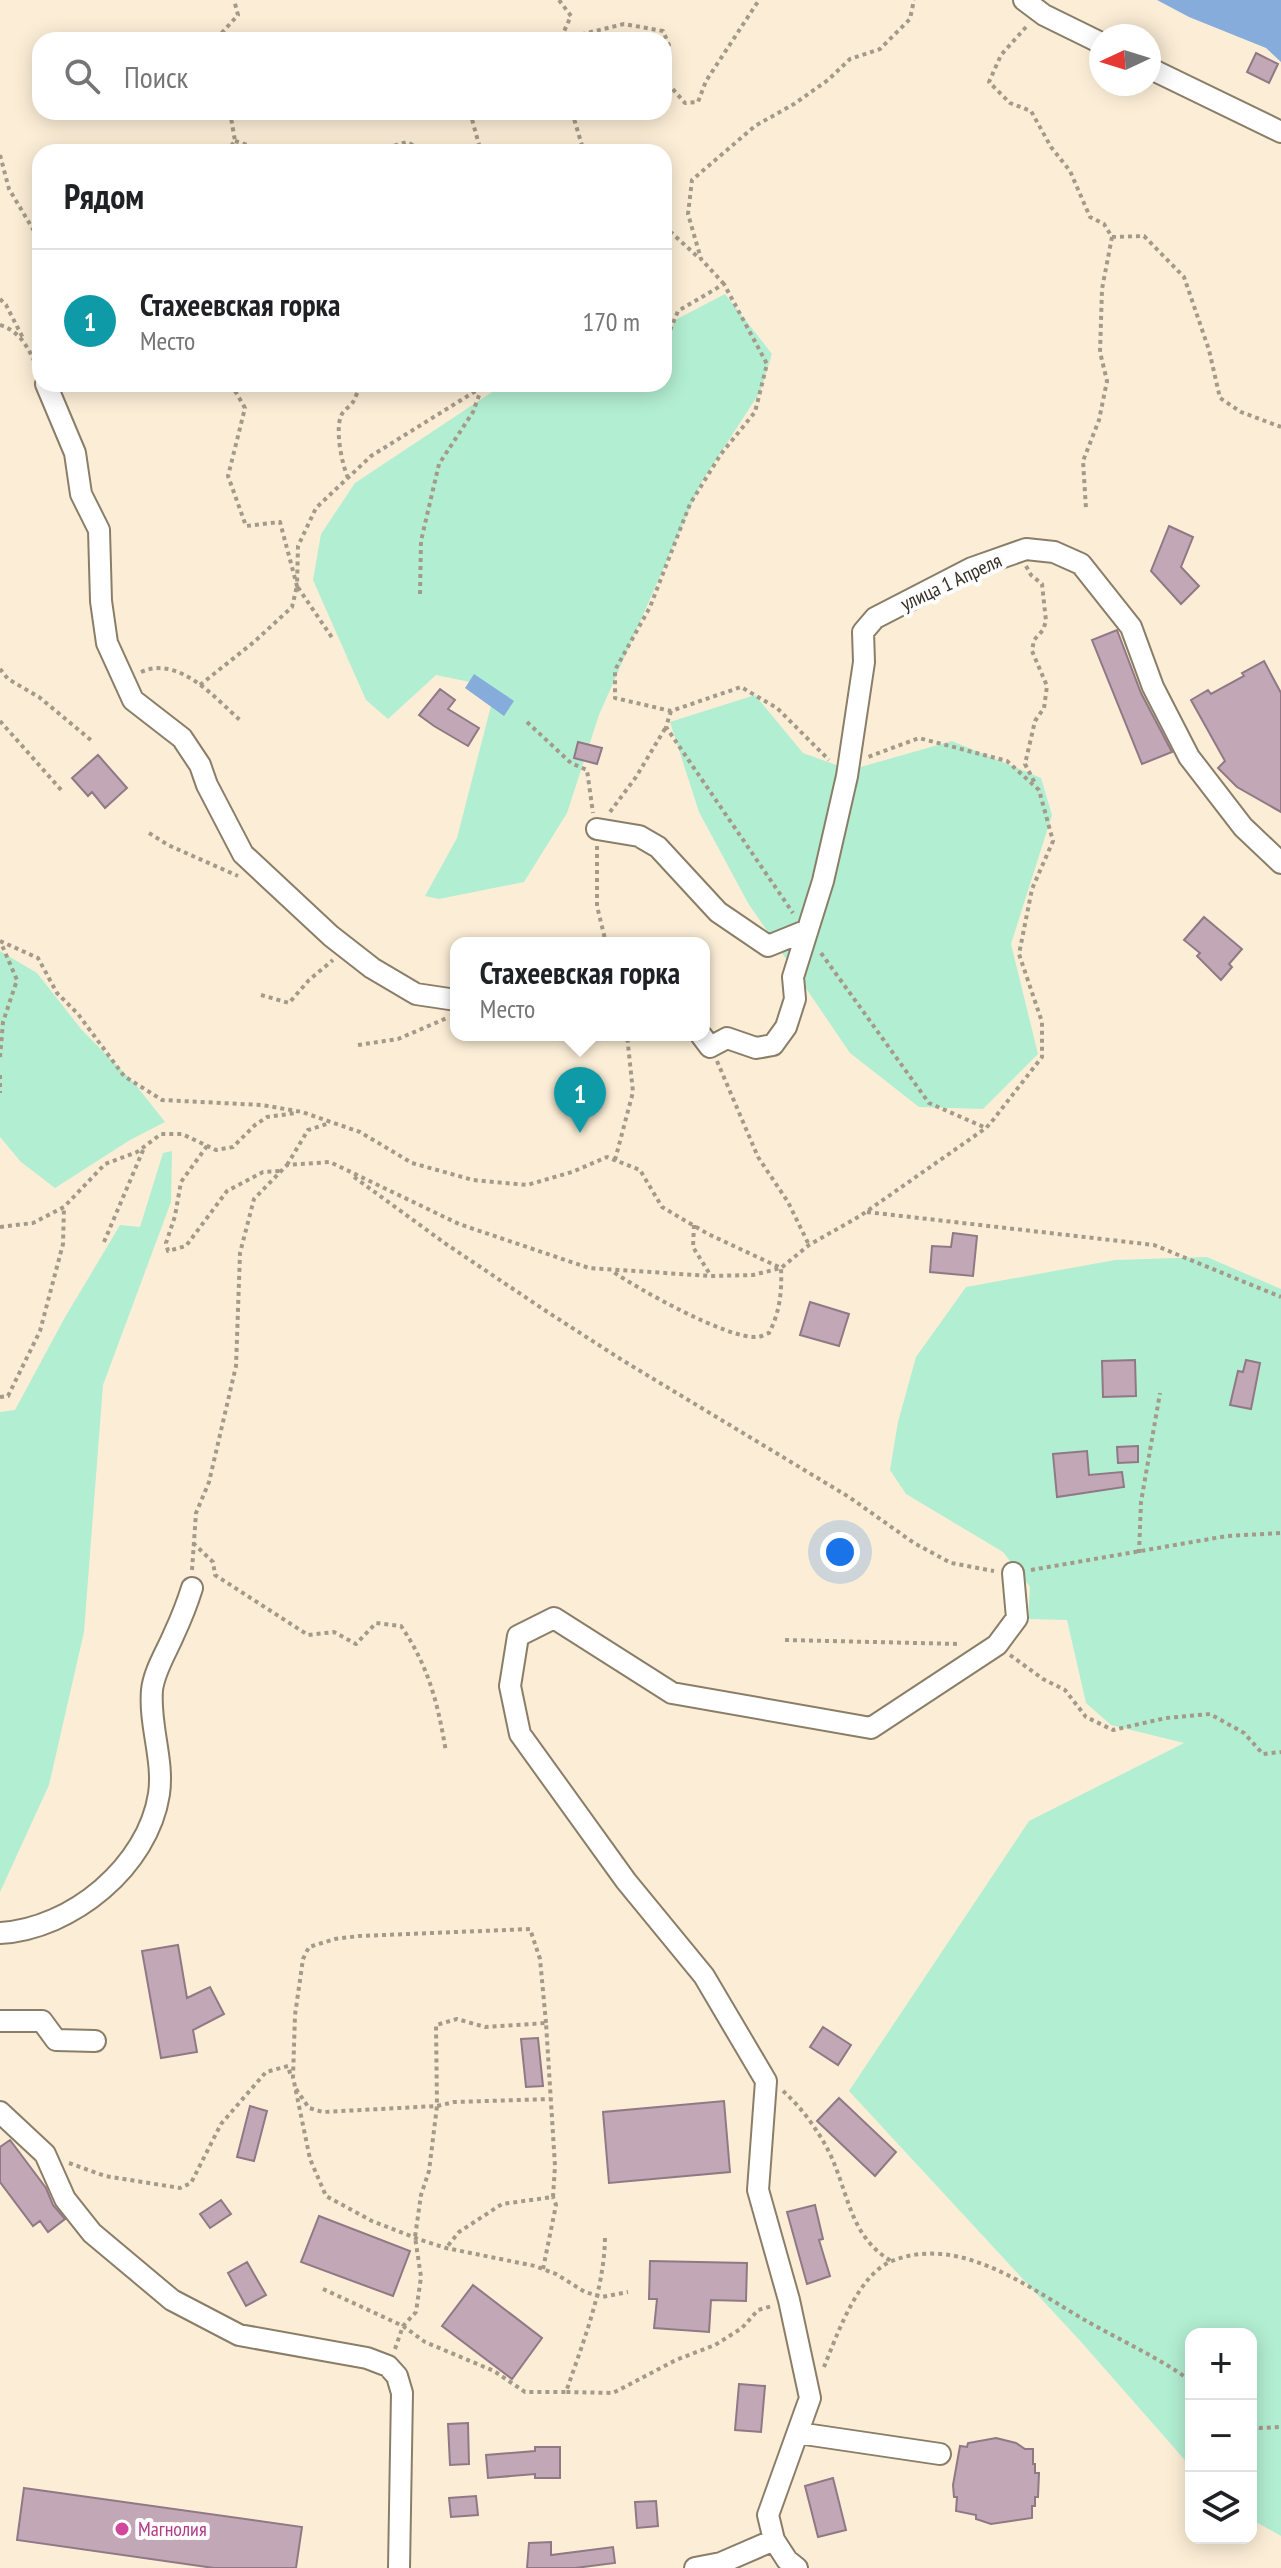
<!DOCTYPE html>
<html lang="ru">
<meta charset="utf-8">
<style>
body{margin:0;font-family:"PT Sans Narrow",sans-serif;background:#f2f2f2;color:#202124}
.controls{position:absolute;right:24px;bottom:24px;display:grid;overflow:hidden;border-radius:16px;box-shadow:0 4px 20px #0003}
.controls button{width:72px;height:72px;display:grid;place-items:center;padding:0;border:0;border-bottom:2px solid #e0e0e0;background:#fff;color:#202124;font:40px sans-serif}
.compass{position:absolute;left:1089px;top:24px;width:72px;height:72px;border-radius:50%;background:#fff;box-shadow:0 4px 20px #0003;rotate:266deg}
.you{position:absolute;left:840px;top:1552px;width:28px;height:28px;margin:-20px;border:6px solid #fff;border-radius:50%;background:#1a73e8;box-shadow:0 0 0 12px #1a73e833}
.badge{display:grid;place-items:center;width:52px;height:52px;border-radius:50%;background:#6160d8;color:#fff;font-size:26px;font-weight:700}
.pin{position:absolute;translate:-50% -66px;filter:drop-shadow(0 2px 4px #0008)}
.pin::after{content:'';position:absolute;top:42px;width:28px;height:24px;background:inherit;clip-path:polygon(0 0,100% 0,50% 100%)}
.popup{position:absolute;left:450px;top:937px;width:260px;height:104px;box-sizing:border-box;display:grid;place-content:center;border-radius:16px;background:#fff;filter:drop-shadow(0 2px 6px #0005);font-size:26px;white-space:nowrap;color:#757577}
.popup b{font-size:30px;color:#202124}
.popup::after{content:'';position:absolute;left:50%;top:100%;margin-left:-16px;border:16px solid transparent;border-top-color:#fff}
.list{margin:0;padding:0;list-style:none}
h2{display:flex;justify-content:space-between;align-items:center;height:104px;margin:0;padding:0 32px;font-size:34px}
h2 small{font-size:26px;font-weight:400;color:#757577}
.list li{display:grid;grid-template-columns:52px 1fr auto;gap:24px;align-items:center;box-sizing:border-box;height:144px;padding:0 32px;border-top:2px solid #e0e0e0}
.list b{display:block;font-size:30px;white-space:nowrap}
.list p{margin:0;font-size:26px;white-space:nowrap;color:#757577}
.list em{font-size:26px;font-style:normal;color:#757577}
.icon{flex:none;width:44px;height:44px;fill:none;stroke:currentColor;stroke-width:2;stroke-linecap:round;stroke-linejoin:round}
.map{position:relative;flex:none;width:1281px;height:2568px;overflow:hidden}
.search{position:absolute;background:#fff;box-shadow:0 4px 20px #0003;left:32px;top:32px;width:640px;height:88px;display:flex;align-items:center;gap:20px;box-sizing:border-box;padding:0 28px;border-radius:24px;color:#757577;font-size:30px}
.panel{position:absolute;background:#fff;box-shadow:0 4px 20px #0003;left:32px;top:144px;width:640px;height:248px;border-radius:24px}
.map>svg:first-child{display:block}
.green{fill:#b2eed2}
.water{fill:#86acdc}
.building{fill:#c2a8b6;stroke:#907885;stroke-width:2}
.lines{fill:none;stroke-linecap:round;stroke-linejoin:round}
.minor-casing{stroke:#8a7e68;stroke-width:24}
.path{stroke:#a49a89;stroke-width:4;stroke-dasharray:4 4;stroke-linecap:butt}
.minor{stroke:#fff;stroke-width:20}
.hotel-dot{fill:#d1479c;stroke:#fdfdfd;stroke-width:3}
.labels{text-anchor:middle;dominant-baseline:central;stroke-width:8;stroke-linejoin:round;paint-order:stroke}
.street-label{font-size:20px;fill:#342f26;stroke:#fdfdfd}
.hotel-label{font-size:20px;fill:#b23c85;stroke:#fdfdfd;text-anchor:start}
</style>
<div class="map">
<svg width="1281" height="2568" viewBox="0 0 1281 2568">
<rect width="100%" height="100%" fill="#fceed6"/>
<path class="green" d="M725 294 772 354 760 392 701 483 599 715 567 813 524 882 439 899 425 896 457 838 493 698 475 683 436 675 388 719 366 700 313 580 321 534 355 483 504 384H605L626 392 632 384H664V337L677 319Z
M755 695 803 753 850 770 952 741 1041 778 1052 815 1011 944 1038 1054 983 1109 919 1107 850 1053 748 903 699 812 670 722Z
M0 951 37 973 81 1029 135 1084 165 1122 130 1140 55 1188 21 1162 0 1137Z
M172 1151 171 1202 103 1385 84 1632 49 1785 0 1892V1412L15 1410 64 1319 120 1225 140 1227 163 1153Z
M1207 1257 1281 1289V2536L1251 2519V2334H1191V2467L1083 2344 849 2091 1029 1821 1184 1743 1111 1725 1086 1703 1067 1620 1028 1619 1030 1587 1003 1552 906 1494 890 1470 898 1422 916 1357 966 1287 1115 1260Z"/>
<path class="water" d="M1157 0H1281V62L1266 48 1189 17Z
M474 674 514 701 504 716 465 688Z"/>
<path class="building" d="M1256 53 1278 64 1269 83 1247 72Z
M1169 526 1193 537 1181 567 1199 586 1181 604 1151 571Z
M1117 630 1141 693 1172 752 1142 764 1092 640Z
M1264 661 1281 693V812L1237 787 1218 768 1225 761 1191 700 1208 690 1211 694 1244 676 1242 673Z
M440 689 455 700 448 709 479 728 468 746 434 726 419 715Z
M578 742 602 748 597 764 574 758Z
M98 755 127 788 105 808 92 792 88 796 72 778Z
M1204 917 1242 949 1229 964 1232 967 1221 980 1197 956 1200 953 1184 940Z
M953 1233 977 1236 973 1276 930 1272 932 1246 951 1247Z
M810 1302 849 1314 839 1346 800 1335Z
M1135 1360 1136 1396 1103 1397 1102 1361Z
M1246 1360 1260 1363 1251 1409 1230 1405 1238 1371 1243 1372Z
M1138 1446V1462L1118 1463 1117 1447Z
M1087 1451 1089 1475 1122 1472 1124 1487 1057 1497 1053 1454Z
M178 1945 187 1998 210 1987 224 2014 193 2030 197 2052 161 2058 142 1951Z
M823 2027 851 2045 838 2065 810 2047Z
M538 2038 543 2086 526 2087 521 2039Z
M839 2098 896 2152 875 2176 817 2121Z
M724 2101 730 2172 609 2183 603 2112Z
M250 2106 267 2111 254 2161 237 2157Z
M10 2140 46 2188 53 2205 65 2219 48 2232 40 2221 33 2226 0 2182V2147Z
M221 2200 231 2214 210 2228 200 2214Z
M815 2205 823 2239 819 2240 830 2276 807 2284 787 2212Z
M319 2216 410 2251 393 2296 301 2262Z
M650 2261 747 2263 746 2301 711 2300 709 2332 654 2328 657 2299H649Z
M247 2262 266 2295 246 2306 228 2273Z
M473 2285 542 2338 512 2379 442 2326Z
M739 2384 765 2386 761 2432 735 2430Z
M468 2423 469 2464 450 2465 448 2424Z
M996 2438 1016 2443 1025 2449H1033V2464H1035V2473H1039L1038 2497H1035V2506H1032V2518L991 2524 976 2519V2515L956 2511 957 2497H954L953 2485 960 2446 967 2447 968 2443Z
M535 2447H560V2478H535V2474L488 2478 486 2455 535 2451Z
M833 2478 846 2530 818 2537 805 2486Z
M24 2488 302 2527 296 2568H214L17 2540Z
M476 2496 478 2515 451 2517 449 2498Z
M656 2501 658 2526 637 2528 635 2502Z
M551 2542V2555L613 2547 615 2563 575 2568H527L529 2543Z"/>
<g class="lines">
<defs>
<path id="minor" d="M1024 0 1044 15 1101 43
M1149 68 1281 132
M46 384 75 453 81 494 99 530 101 601 107 643 133 700 182 738 200 765 207 785 243 854 331 936 372 968 416 994 456 1000
M597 829 639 836 658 847 718 912 768 946 805 931
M701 1035 710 1047 727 1038 756 1048 773 1045 786 1027 795 999 793 977 823 881 847 776 864 662 863 632 875 618 972 568 1026 549 1054 552 1081 564 1131 627 1153 687 1189 757 1243 827 1281 863
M0 1933C72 1929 148 1866 159 1794 164 1760 149 1725 152 1690 154 1671 167 1651 174 1634 181 1619 187 1604 192 1588
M0 2021H42L56 2040 95 2041
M0 2112 45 2154 65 2199 92 2233 172 2300 239 2335 367 2358 388 2366 397 2376 402 2393 399 2568
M798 2433 940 2454
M695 2568 721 2563 774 2540
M797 2568 787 2560 774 2540 768 2515 810 2398 789 2300 758 2190 766 2081 704 1976 626 1881 520 1734 510 1686 518 1636 554 1618 672 1693 871 1728 997 1645 1017 1618 1013 1573"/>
</defs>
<use href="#minor" class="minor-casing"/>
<path class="path" d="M559 0 571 16 561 38
M1026 27 1001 55 989 82 1010 103 1031 111 1051 147 1070 171 1090 217 1104 224 1112 237 1102 289 1100 352 1107 381 1099 420 1083 461 1086 509
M220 40 219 36 238 15 234 0
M525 40H528
M558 40 624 24 663 31 669 45 670 86 685 103 698 102 706 81 759 0
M470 112 481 152
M572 112 584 152
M235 141 257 148H282L292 152
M226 152 235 141 230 112
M371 152 407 142 426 152
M0 155 9 189 40 241
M664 226 699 258
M1112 237 1144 236 1184 277 1209 350 1220 398 1241 412 1281 427
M724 284 701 259 688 214 692 180 755 126 794 104 828 80 850 59 880 49 910 19 914 0
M0 299 6 305 24 340
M0 325C22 332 29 350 38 369
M664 345 678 311 724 284 767 364 755 412 721 454 690 504 650 607 615 670V698L671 711 741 687 777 708 829 760
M231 384 245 408 228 476 246 526 280 522 297 586 298 546 316 508 371 456 487 384
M618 384 624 386 628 384
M348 478C342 464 335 431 341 416 343 410 350 407 353 402 356 397 358 390 360 384
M1026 566 1031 575 1042 584 1046 621 1043 630 1034 640 1032 651 1047 686 1044 708 1035 721 1025 764 1036 785
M420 594 421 541 439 464 473 412 482 387
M0 669 8 679 39 697 92 741
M141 672C179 655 215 698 241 721
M200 685 254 642 292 607 297 586 333 639
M671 711 666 727 793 913
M0 721 63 792
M527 722 571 763 587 770 593 813
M610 812 636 777 666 727
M149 833 168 845 238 876
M597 846V906L606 943
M0 941 38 958 57 993 78 1014 124 1076 162 1100 262 1105 302 1112 360 1132 412 1163 473 1180 527 1185 572 1172 607 1157 640 1170 662 1207 708 1234 781 1268C782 1291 780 1312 769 1333 765 1334 761 1337 757 1337 727 1339 638 1289 612 1271
M821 953 929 1103 986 1128
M261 995 289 1003 309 980 333 960
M358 1045 398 1039 447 1018
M0 1057 3 1022 17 980 1 943
M717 1061 758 1157 788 1202 809 1245
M0 1075V1093
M207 1146 181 1182 175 1216 166 1243 168 1251 186 1246 227 1191 263 1172 280 1171
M615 1160 633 1092 627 1035
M287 1165 308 1130 330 1123
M354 1177 446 1244 546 1311 622 1360 849 1497 914 1543 951 1563 994 1571
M867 1212 1154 1245 1281 1297
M694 1225 693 1247 711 1276
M0 1227 33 1223 64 1207 105 1164 137 1152 161 1134H182L216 1150 233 1147 255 1125 267 1117 296 1113
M104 1242 144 1148
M0 1397 8 1396 40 1331 63 1244 64 1207
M193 1543 213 1562 215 1575 308 1635 334 1632 356 1644 376 1623 401 1626C429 1667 438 1704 446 1752
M1139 1553 1141 1502 1160 1393
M192 1570 196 1513 209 1482 236 1366 240 1253 254 1199 287 1165 330 1162 459 1224 589 1268 711 1276 753 1275 781 1268 809 1245 860 1216 986 1128 993 1120 1042 1057V1022L1019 954 1032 889 1053 841 1039 790 1007 761 919 738 868 757
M1031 1570 1227 1536 1281 1533
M785 1640 961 1644
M1010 1655 1043 1679 1065 1690 1086 1717 1113 1730 1166 1718 1210 1714 1244 1733 1263 1754 1281 1752
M546 2023 540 1959 530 1929 359 1936 335 1939 309 1947 303 1959 295 2015 293 2077 310 2159 326 2196 372 2221 421 2240 446 2248 535 2266 556 2274 585 2292 602 2297 628 2292
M296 2089 309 2108 323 2112 437 2106 454 2102 550 2099
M783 2091C801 2107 817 2129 828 2150 849 2191 848 2235 891 2261
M69 2163 105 2176 180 2188 191 2183 221 2124 266 2072 288 2066 291 2077
M605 2238C604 2291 583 2342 566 2392L613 2393 676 2360 715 2345 742 2328 758 2310 772 2306
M543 2269 556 2205 553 2197
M323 2289 403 2326 425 2342 494 2371 525 2392H566
M395 2349 403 2326 416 2312 421 2277 415 2237 421 2195 429 2171 437 2106 436 2025 457 2019 485 2027 546 2023 555 2166 553 2197 502 2204 459 2232 446 2248
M824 2367C837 2335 858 2274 892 2261 962 2233 1033 2291 1090 2323 1124 2342 1159 2358 1191 2381
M1251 2426 1260 2428 1281 2427"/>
<use href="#minor" class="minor"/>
</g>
<circle class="hotel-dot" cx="122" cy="2529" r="8"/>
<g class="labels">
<g class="street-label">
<text transform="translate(951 582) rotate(-25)">улица 1 Апреля</text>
</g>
<g class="hotel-label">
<text x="138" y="2529">Магнолия</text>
</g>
</g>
</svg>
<div class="controls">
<button>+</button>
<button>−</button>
<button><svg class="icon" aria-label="layers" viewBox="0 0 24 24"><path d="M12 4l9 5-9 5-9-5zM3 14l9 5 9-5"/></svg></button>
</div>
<svg class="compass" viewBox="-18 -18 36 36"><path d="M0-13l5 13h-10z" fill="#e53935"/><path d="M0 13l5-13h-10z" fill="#757577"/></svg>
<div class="you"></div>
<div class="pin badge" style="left:580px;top:1133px;background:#0f9aa8">1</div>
<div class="popup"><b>Стахеевская горка</b>Место</div>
<div class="search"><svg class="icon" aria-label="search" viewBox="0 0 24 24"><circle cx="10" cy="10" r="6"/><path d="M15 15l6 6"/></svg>Поиск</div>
<section class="panel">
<h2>Рядом<small></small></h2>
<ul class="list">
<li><span class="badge" style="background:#0f9aa8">1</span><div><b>Стахеевская горка</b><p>Место</p></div><em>170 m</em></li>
</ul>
</section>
</div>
